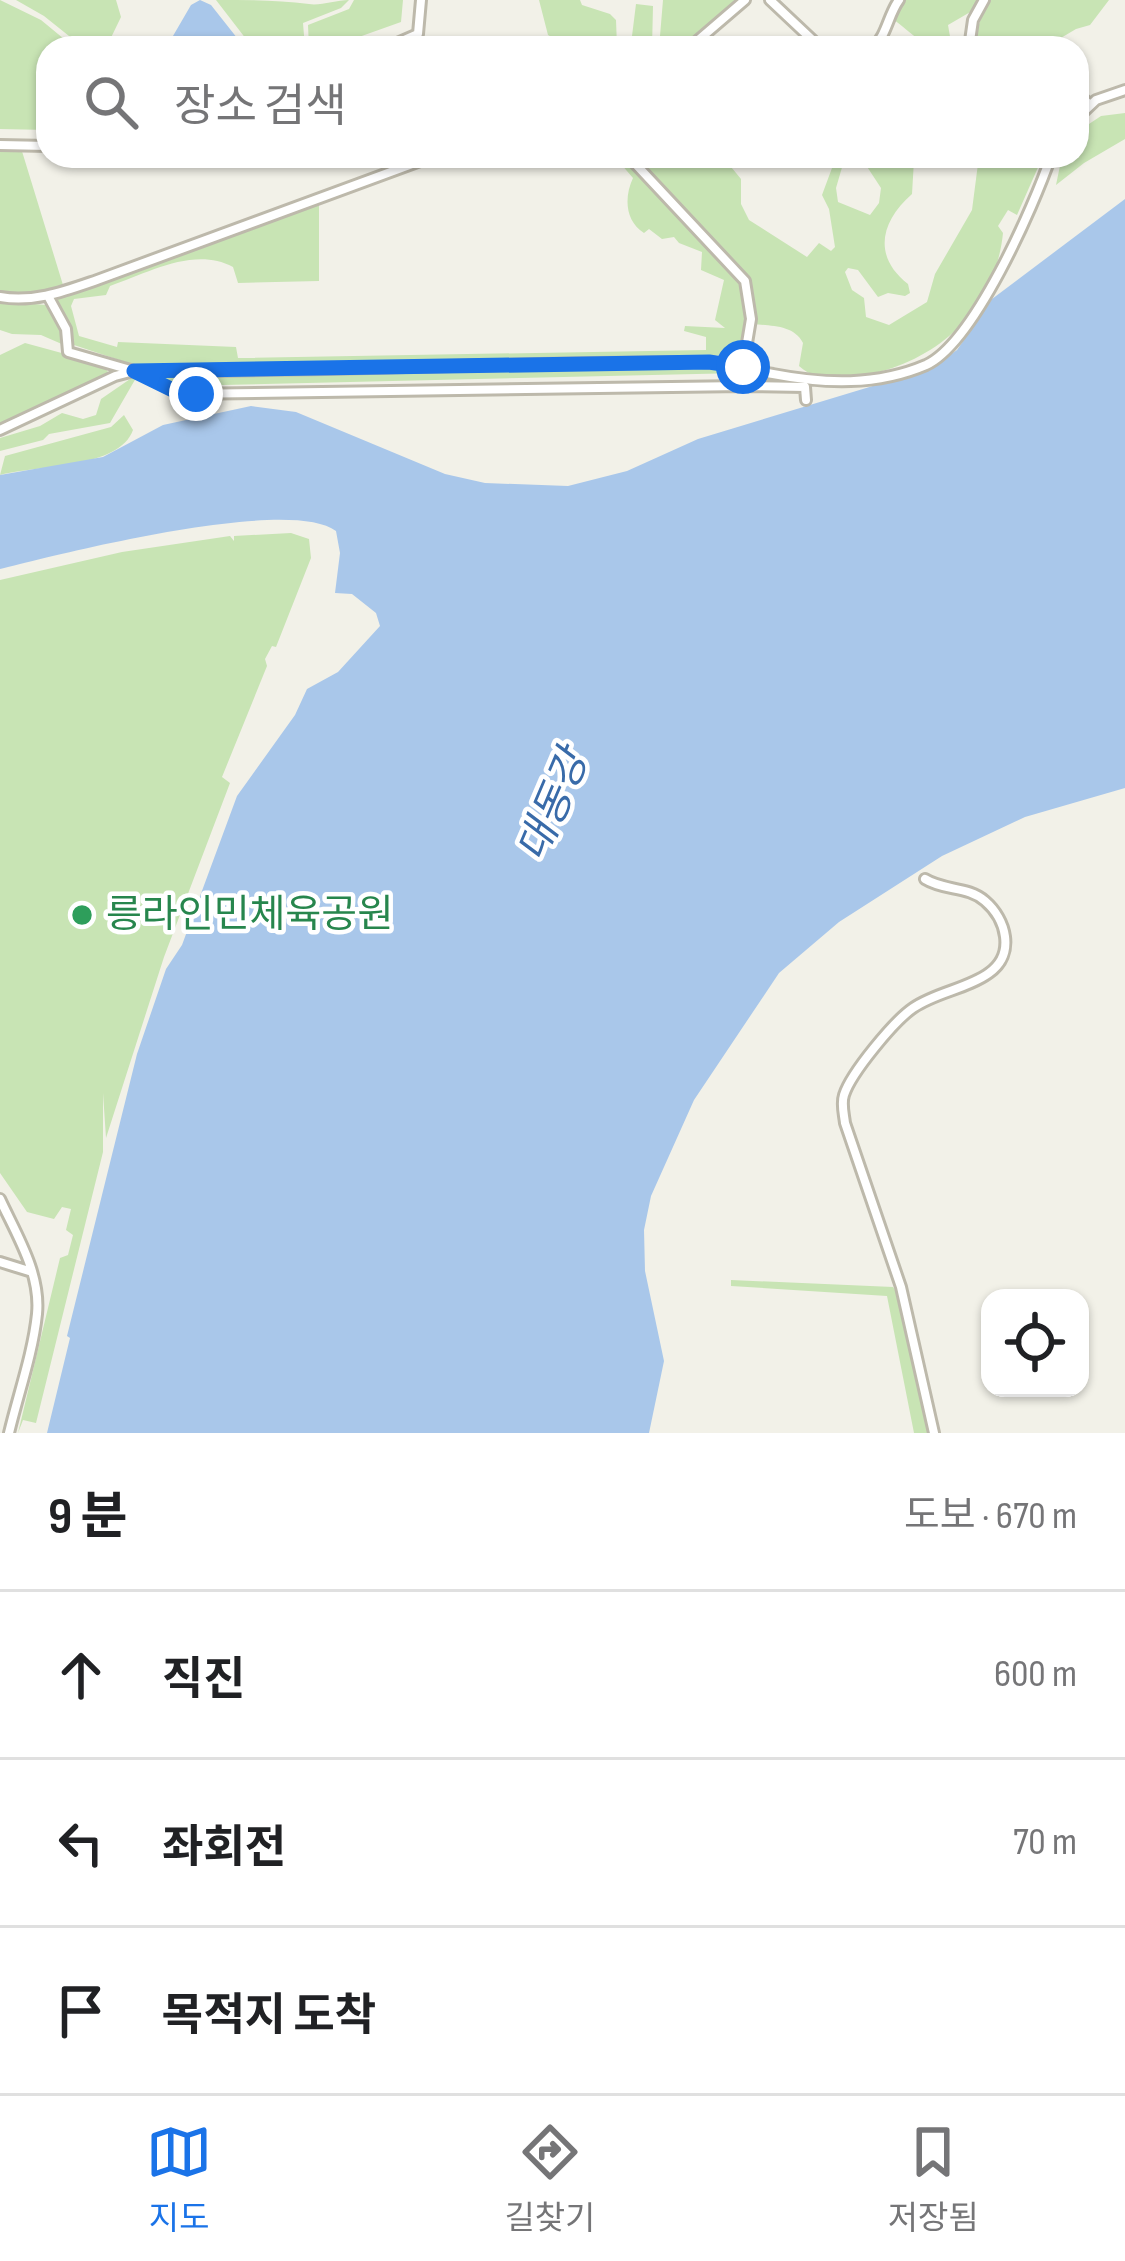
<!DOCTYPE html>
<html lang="ko">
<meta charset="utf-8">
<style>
body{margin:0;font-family:"Sofia Sans Condensed","Noto Sans KR",sans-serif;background:#f6f6f6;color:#202124}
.controls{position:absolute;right:36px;bottom:36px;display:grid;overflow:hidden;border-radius:24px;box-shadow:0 3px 9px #0004}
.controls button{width:108px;height:108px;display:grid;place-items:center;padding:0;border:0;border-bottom:3px solid #e0e0e0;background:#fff;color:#202124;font:60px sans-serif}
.stop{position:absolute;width:36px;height:36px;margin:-27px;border:9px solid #1a73e8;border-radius:50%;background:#fff}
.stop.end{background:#1a73e8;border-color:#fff;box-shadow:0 3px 12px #0008}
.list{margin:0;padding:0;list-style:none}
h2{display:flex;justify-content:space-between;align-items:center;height:156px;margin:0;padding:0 48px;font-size:51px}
h2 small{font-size:39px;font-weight:400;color:#757577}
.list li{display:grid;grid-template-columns:78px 1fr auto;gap:36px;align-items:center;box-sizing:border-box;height:168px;padding:0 48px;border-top:3px solid #e0e0e0}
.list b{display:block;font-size:45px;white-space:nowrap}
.list em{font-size:39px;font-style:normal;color:#757577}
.icon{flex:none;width:66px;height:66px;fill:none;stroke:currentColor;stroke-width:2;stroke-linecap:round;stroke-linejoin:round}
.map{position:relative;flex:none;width:1125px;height:1433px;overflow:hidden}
.search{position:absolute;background:#fff;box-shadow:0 3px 9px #0004;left:36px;right:36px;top:36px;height:132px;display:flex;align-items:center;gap:30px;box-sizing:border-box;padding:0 42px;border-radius:36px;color:#757577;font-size:45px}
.sheet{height:660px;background:#fff}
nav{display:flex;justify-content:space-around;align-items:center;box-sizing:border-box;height:168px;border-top:3px solid #e0e0e0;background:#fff;font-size:33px;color:#757577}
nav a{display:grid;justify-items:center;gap:6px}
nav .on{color:#1a73e8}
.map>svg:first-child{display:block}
.green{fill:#c8e4b4}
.water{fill:#a9c7ea}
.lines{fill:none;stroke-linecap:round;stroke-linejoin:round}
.minor-casing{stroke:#bdb9ab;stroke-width:14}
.minor{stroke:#fff;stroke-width:8}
.route{stroke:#1a73e8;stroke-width:15}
.leisure-dot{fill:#2e9e5b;stroke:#fff;stroke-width:4.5}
.labels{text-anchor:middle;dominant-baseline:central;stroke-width:9;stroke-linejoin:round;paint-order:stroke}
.leisure-label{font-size:39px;fill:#27864d;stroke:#fff;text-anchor:start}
.water-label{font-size:42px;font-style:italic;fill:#396ba9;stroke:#fff}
</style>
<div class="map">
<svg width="1125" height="1433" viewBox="0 0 1125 1433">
<rect width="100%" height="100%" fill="#f2f1e8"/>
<path class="green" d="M0 0 41 20 75 48H48V130L0 129Z
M16 0H116L121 17 106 48H84L44 16Z
M216 0C247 0 278 0 309 4 320 6 336 0 349 0L341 8 303 23 305 48H253Z
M354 0H403L401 22 328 48H309L308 25 349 9Z
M539 0H580L582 5 610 14 616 20 617 46 631 44 636 4 653 6 652 48H571L548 35Z
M663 0H740L683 48H659Z
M903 0H979L972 11 948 25 952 48C923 48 914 35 893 19Z
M991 0H1109L1090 25 1076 29 1044 48H973L981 17Z
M1125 113V139L1084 163 1056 185 1062 156H1077V132L1101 116Z
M0 147 21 148 63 285 27 295 0 294Z
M614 156H622L740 278 747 293 743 355 143 368 74 345 57 299 319 204V281L238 283 233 267C194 246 148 273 110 286L106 295 74 299 71 306 79 336 117 347 118 342 236 347 238 358 706 350V337L684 331 685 326 725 328 715 320 724 280 701 270 702 252 679 243 674 237 662 239 649 229 644 233C625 221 624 197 633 178Z
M631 156H722L741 179V204L749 220 807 257 819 243 831 251 835 247 829 209 822 195 832 168 824 156H840L843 164 836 188 838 202 870 215 879 203 881 188 860 156H935L933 162 914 160 912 194C881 221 872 256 908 284L910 293 905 296 888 293 878 297 858 270 848 268 845 272 852 290 864 298 866 317 889 325 927 302 935 274 972 210 979 156H1043L1017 215 1008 210 998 226 1003 233C995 311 936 363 861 376 839 380 816 382 799 366L803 343C794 325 772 326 753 324L754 300 743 274Z
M0 301 46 305 60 326 64 345 41 335 12 334 0 330Z
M25 343 102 364 108 372 103 378 0 426V355Z
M707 365 741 373 177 386 154 377Z
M133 377 136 378 110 423 49 434 43 440 0 451V438L40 426 62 413 83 419 96 415 101 399Z
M124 415 133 430C119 469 37 465 0 475L5 456 111 427Z
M291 533 309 539 311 558 276 647 272 646 265 659 267 666 222 777 230 783 164 957 106 1138 103 1093V1152L36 1423 23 1420 18 1433 60 1258 68 1255 73 1235 66 1230 71 1209 62 1207 54 1219 27 1212 0 1173V580L122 552 230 536 234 541V536Z
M731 1280 893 1287 900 1297 930 1433H914L887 1296 731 1286Z"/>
<path class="water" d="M200 0 211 5 245 48H166L191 5Z
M1125 199V788L1025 817 942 856 839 922 779 973 694 1100 651 1196 644 1230 645 1271 664 1361 649 1433H47L70 1338 67 1336 137 1054 166 969 182 945 237 796 295 715 307 689 338 672 380 626 376 613 352 594 335 593 340 553 336 531C288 496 63 553 0 569V475L103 457 163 425 251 406 296 412 445 474 485 483 568 486 627 471 698 439 929 369 957 350 992 299Z"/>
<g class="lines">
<defs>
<path id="minor" d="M770 0 821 48
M386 48 418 34 421 0
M689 48 745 0
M873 48C887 35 888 15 899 0
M969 48 973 20 984 0
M1077 93 1090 105
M1077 118 1096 100 1125 90
M0 145 48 146
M628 156 745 281 751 319 743 367
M48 296 66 329 68 352 134 371 181 394 744 386 805 387 806 400
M0 297C34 303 65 291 97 280L434 156
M0 430 115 376 134 371C323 372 512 362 701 362 727 362 749 370 773 374 825 384 877 386 926 365 974 343 1034 206 1051 156
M925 879C944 891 968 886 985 901 1006 919 1016 954 989 973 967 989 936 992 913 1008 894 1021 851 1073 844 1095 841 1104 844 1114 845 1123L901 1287 934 1433
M0 1199C16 1234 41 1273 37 1314 33 1353 18 1395 9 1433
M0 1262 29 1271"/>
</defs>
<use href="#minor" class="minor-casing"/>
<use href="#minor" class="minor"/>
</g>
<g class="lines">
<path class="route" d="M196 394H181L134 371 709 362 743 367"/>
</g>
<circle class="leisure-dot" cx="82" cy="915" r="12"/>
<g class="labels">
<g class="leisure-label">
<text x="106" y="915">릉라인민체육공원</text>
</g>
<g class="water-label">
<text transform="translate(554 806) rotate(-67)">대동강</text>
</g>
</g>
</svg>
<div class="controls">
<button><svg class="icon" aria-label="locate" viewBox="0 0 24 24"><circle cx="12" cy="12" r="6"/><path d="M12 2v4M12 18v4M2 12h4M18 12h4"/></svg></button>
</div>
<div class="stop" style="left:743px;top:367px"></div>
<div class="stop end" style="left:196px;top:394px"></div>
<div class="search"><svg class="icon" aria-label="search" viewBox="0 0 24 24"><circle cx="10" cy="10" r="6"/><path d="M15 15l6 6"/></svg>장소 검색</div>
</div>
<section class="sheet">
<h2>9 분<small>도보 · 670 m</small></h2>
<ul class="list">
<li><svg class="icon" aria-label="ahead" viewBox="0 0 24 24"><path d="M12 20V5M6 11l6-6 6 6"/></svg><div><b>직진</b></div><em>600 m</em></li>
<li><svg class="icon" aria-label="left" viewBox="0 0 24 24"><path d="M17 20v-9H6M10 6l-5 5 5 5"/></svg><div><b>좌회전</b></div><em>70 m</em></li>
<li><svg class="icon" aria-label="arrive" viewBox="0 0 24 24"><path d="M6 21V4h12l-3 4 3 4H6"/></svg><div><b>목적지 도착</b></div></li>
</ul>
</section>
<nav>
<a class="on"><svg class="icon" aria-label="map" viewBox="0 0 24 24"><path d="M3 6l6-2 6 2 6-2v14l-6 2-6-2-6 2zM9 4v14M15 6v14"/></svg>지도</a>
<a><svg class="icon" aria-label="directions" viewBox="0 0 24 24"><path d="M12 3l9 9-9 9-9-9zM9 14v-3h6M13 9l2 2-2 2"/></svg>길찾기</a>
<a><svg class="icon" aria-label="saved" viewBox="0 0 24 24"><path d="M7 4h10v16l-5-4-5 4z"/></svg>저장됨</a>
</nav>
